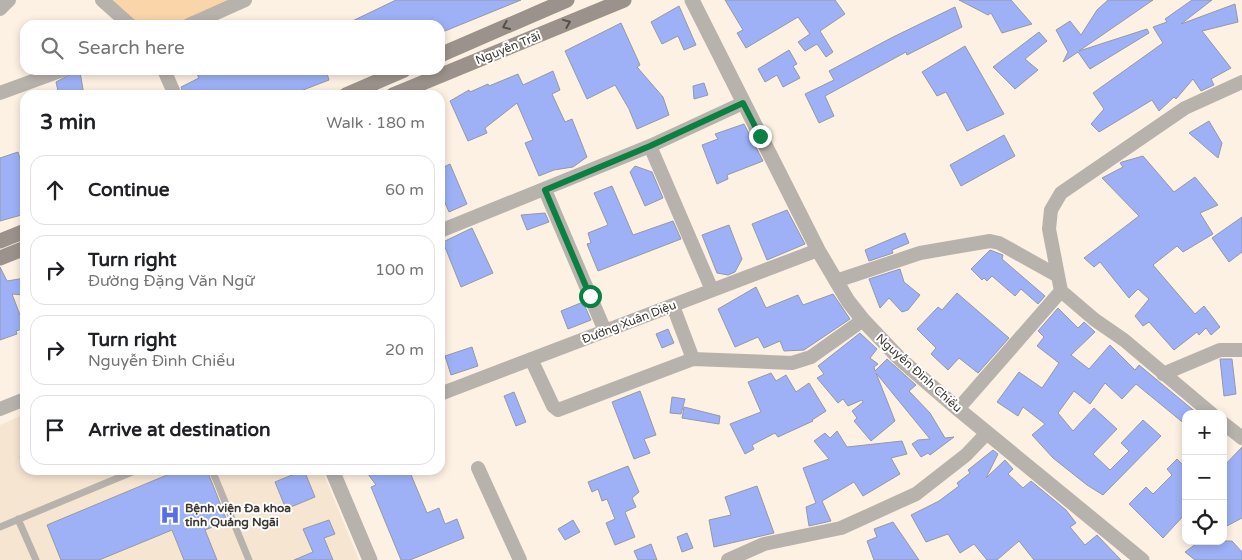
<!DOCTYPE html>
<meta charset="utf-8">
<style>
body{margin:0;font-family:"Varela Round",sans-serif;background:#f6f6f6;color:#202124}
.controls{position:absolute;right:15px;bottom:15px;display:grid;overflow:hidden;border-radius:10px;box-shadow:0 2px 8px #0003}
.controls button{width:45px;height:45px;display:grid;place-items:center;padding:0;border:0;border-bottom:1px solid #e0e0e0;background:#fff;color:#202124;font:25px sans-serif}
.stop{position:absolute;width:15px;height:15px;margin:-11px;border:4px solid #0b8043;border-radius:50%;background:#fff}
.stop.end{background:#0b8043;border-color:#fff;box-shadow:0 1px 5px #0008}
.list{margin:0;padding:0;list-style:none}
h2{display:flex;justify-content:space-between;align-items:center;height:65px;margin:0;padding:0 20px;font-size:21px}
h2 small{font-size:16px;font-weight:400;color:#757577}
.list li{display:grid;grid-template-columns:32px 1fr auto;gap:15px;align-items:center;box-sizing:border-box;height:70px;margin:0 10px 10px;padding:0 10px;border:1px solid #e0e0e0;border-radius:15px}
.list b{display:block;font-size:19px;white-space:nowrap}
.list p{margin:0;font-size:16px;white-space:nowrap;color:#757577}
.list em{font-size:16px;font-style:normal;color:#757577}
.icon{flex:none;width:28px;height:28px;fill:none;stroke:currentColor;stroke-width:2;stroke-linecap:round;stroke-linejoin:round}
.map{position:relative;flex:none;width:1242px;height:560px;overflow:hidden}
.search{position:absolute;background:#fff;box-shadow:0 2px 8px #0003;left:20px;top:20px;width:425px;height:55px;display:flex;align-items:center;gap:12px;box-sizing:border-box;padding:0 18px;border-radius:15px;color:#757577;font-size:19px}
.panel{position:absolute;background:#fff;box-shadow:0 2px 8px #0003;left:20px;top:90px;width:425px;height:385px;border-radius:15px}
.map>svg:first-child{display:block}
.built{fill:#f6e5d1}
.green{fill:#fad5aa}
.building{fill:#9eb1f6;stroke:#9498a7}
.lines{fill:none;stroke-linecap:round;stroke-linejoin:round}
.service{stroke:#b8b2ad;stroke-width:7}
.minor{stroke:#b8b2ad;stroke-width:14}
.tertiary{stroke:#b8b2ad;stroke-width:15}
.secondary{stroke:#9b938b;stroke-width:15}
.oneway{stroke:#544f48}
.route{stroke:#0b8043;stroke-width:6}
.labels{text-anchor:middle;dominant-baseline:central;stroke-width:4;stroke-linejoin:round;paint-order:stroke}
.street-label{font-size:12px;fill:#3c3832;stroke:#fff}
.poi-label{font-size:12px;font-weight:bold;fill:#3c3832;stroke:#fff;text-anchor:start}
</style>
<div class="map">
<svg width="1242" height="560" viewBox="0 0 1242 560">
<rect width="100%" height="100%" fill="#fdf1e3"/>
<path class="built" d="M25 414V470H322L359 560H0V425Z"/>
<path class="green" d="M111 0H244L199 25H139Z"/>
<path class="building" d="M396 0H521L440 33V25H344Z
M725 0H835L845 14 820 31 833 52 826 57 817 44 805 51 798 42 810 34 798 17 746 48 737 33 743 30Z
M959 0H1011L1032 24 1002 33 991 13 988 15Z
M1108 0H1153L1079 51 1147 29 1149 33 1090 69 1078 52 1063 62 1068 52 1056 30 1070 21 1081 35 1097 10Z
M1192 0H1212L1181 24 1235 4 1238 22 1202 31 1231 68 1211 79 1214 85 1201 91 1193 79 1176 99 1174 97 1159 111 1152 100 1099 132 1091 124 1104 109 1093 93 1163 43 1153 27 1167 22 1165 19Z
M679 6 696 45 684 50 678 36 662 44 651 22Z
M955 7 962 27 907 55 906 52 825 96 834 116 819 123 805 94 834 80 829 71 893 37Z
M621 23 640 65 637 67 663 97 669 115 637 129 629 109 615 85 587 99 565 51Z
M1039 32 1047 41 1025 59 1038 70 1015 89 993 67Z
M965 46 1004 114 967 131 946 92 937 96 922 72Z
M789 50 797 64 793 66 800 78 783 87 777 75 765 82 758 69Z
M195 70H326L329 80 290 95H184L181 87 199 78Z
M553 71 560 90 552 94 565 122 572 119 587 157 573 167 554 170 539 176 525 143 533 140 517 103 485 128 487 133 468 141 450 101 469 90 470 92 488 84 489 86 518 74 523 85Z
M80 72 84 95H59L56 82 71 74Z
M704 83 708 95 694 99 693 86Z
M1209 121 1222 143 1218 158 1189 133Z
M744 124 763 161 727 175 728 179 717 184 702 145 718 139 715 134Z
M1004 135 1015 156 961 186 950 165Z
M18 152 25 174V214L0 221V158Z
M1143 156 1174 192 1195 177 1218 205 1200 213 1213 234 1183 252 1177 246 1153 265 1195 314 1204 306 1220 327 1211 335 1206 328 1199 335 1197 332 1174 350 1149 322 1143 326 1135 316 1149 299 1138 289 1129 298 1100 262 1094 267 1084 258 1139 216 1102 178 1123 167 1120 163 1122 162Z
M450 164 467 204 449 212 440 191V169Z
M635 166 652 172 663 198 645 206 630 172Z
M612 186 633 235 673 221 681 239 598 271 587 244 591 243 588 233 608 225 594 193Z
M787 210 805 244 767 260 752 224Z
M545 213 549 222 527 230 521 215Z
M1242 217V252L1229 262 1212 238Z
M729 225 742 259 735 272 728 275 717 273 702 235Z
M472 228 493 273 461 287 443 242Z
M905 233 909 243 892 250 893 253 869 261 865 250Z
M990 250 1003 255 1002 259 1045 296 1038 304 1021 289 1015 296 992 276 987 281 984 278 982 280 971 269Z
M0 267 7 281 25 278V295L12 294 25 328 16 331 17 334 0 340Z
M900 269 904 282 920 295 908 310 902 312 889 298 880 308 869 279Z
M756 287 766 308 798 295 803 305 833 294 850 319 804 350 784 351 780 341 764 348 758 337 735 347 718 309Z
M957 293 1009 338 978 373 959 358 948 370 931 354 936 348 917 329 938 307 942 310Z
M583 302 591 320 568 329 561 311Z
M1058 308 1078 328 1084 322 1095 332 1071 355 1089 369 1110 345 1135 370 1139 365 1198 414H1186V425L1136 384 1122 399 1105 383 1090 404 1074 391 1058 413 1073 431 1094 408 1117 429 1093 454 1110 470 1129 451 1121 443 1143 420 1161 436 1103 495 1087 485 1053 458 1032 435 1045 424 1023 407 1018 416 997 402 1019 372 1042 388 1059 363 1037 346 1044 337 1038 331Z
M668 329 674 343 662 348 656 334Z
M860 333 877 349 870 358 878 364 874 367 875 371 887 359 916 385 909 391 930 413 945 438 954 437 930 455 928 453 921 457 912 444 918 440 930 439 876 373 895 421 871 441 854 421 857 418 852 411 863 402 862 400 848 406 843 399 838 403 817 378 824 374 818 366Z
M472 347 478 366 451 375 445 356Z
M1220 359H1232L1236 394 1224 396Z
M771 373 776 381 786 375 796 392 809 383 826 411 812 420 813 421 778 437 775 433 752 445 754 449 745 454 730 424 761 412 748 382Z
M640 391 656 435 644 439 650 453 634 459 612 402Z
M514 392 526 422 516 426 504 396Z
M672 397 685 399 681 414 670 413Z
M684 407 720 416 719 424 682 418Z
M837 431 847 447 902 441 907 454 891 458 900 474 863 496 854 482 822 501 831 521 809 526 806 507 816 503 803 468 829 459 814 441 825 433 830 438Z
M1242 447V518L1223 528V467Z
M993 450 998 454 986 478 1005 460 1013 469 1008 474 1023 488 1031 481 1066 510 1076 523 1070 527 1085 545 1097 535 1121 560H1034L1019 541 997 560H987L974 544 960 553 948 534 926 542 911 515 939 501 959 486 957 483 970 473 968 470Z
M1177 459 1186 468V513L1163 538 1129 504 1146 487 1153 494 1172 475 1167 469Z
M628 466 639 492 632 498 636 507 625 512 635 537 615 545 606 523 615 519 607 499 602 501 598 489 592 492 588 482Z
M179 470H207L227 521 205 530 217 560H184L172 530 99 560H61L47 525Z
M304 470 315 497 286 509 275 482Z
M365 470H409L427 513 439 508 445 524 457 519 464 538 410 560H401L371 487 376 485Z
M757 486 774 533 714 547 709 520 731 515 725 497Z
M329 520 335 534 324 538 333 560H294L313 552 303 529Z
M573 520 580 532 565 540 558 529Z
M893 522 919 560H874L867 541 877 537 874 529Z
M687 533 693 548 682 552 677 537Z
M1200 541H1232L1242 552V560H1195L1185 552Z
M651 544 657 560H638L634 551Z"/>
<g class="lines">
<path class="service" d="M212 470 249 560
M18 519 36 560
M0 527 137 470"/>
<path class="minor" d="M102 0 130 25
M0 9 9 0
M189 25 245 0
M164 70 175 95
M0 93 63 70
M650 146 712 290
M545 190 605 331
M440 231 650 146 743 103
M836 281 920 253 990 241 999 243 1058 276
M673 306 693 359
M531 359 553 406 558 410 693 359 792 363 811 357 863 320
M1163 374 1220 350H1242
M440 394 818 250
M0 409 25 399
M958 409 1061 291
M1212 414 1124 340 1095 320 1061 291 1049 229 1051 210 1061 193 1185 108 1242 82
M1223 423 1242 438
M478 468 520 560
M728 560 764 544 841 528 916 494 966 455 987 433"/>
<path class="tertiary" d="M692 0 818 250 848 301 863 320 901 360 958 409 1142 560
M332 470 370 560"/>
<path class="secondary" d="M440 55 567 0
M346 95 404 70
M393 95 624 0
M0 241 25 231
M0 258 25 248"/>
</g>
<defs><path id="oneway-chevron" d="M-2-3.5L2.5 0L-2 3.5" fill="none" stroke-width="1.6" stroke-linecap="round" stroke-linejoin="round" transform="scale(1.25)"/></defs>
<g class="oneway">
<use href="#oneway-chevron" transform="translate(567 23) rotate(-22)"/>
<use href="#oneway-chevron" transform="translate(506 26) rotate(157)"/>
</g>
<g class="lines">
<path class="route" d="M590 296 545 190 650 146 743 103 760 136"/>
</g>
<defs>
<symbol id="hospital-bare" viewBox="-9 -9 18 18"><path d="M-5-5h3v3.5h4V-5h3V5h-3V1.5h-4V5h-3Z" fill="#596de4" stroke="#fff" stroke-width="2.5" paint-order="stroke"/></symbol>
</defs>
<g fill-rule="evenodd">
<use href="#hospital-bare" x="156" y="501" width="28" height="28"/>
</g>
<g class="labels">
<g class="street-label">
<text transform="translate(508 48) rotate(-22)">Nguyễn Trãi</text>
<text transform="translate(629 322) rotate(-21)">Đường Xuân Diệu</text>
<text transform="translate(919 373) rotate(42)">Nguyễn Đình Chiểu</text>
</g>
<g class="poi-label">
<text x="185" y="508">Bệnh viện Đa khoa<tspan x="185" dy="14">tỉnh Quảng Ngãi</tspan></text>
</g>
</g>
</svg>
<div class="controls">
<button>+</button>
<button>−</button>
<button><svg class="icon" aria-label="locate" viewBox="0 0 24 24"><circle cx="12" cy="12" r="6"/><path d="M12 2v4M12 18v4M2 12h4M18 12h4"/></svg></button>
</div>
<div class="stop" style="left:590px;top:296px"></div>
<div class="stop end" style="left:760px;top:136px"></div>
<div class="search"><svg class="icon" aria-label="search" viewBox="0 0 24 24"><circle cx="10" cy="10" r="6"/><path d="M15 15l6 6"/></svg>Search here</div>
<section class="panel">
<h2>3 min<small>Walk · 180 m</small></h2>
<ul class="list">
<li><svg class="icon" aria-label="ahead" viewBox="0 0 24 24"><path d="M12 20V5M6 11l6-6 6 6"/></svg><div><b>Continue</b></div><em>60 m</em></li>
<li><svg class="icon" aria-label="right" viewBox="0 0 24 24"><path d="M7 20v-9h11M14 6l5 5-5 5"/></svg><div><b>Turn right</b><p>Đường Đặng Văn Ngữ</p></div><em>100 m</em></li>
<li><svg class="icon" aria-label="right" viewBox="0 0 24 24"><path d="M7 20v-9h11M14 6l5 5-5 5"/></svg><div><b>Turn right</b><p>Nguyễn Đình Chiểu</p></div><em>20 m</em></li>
<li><svg class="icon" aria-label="arrive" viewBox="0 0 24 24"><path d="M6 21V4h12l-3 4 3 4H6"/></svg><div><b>Arrive at destination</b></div></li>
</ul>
</section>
</div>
